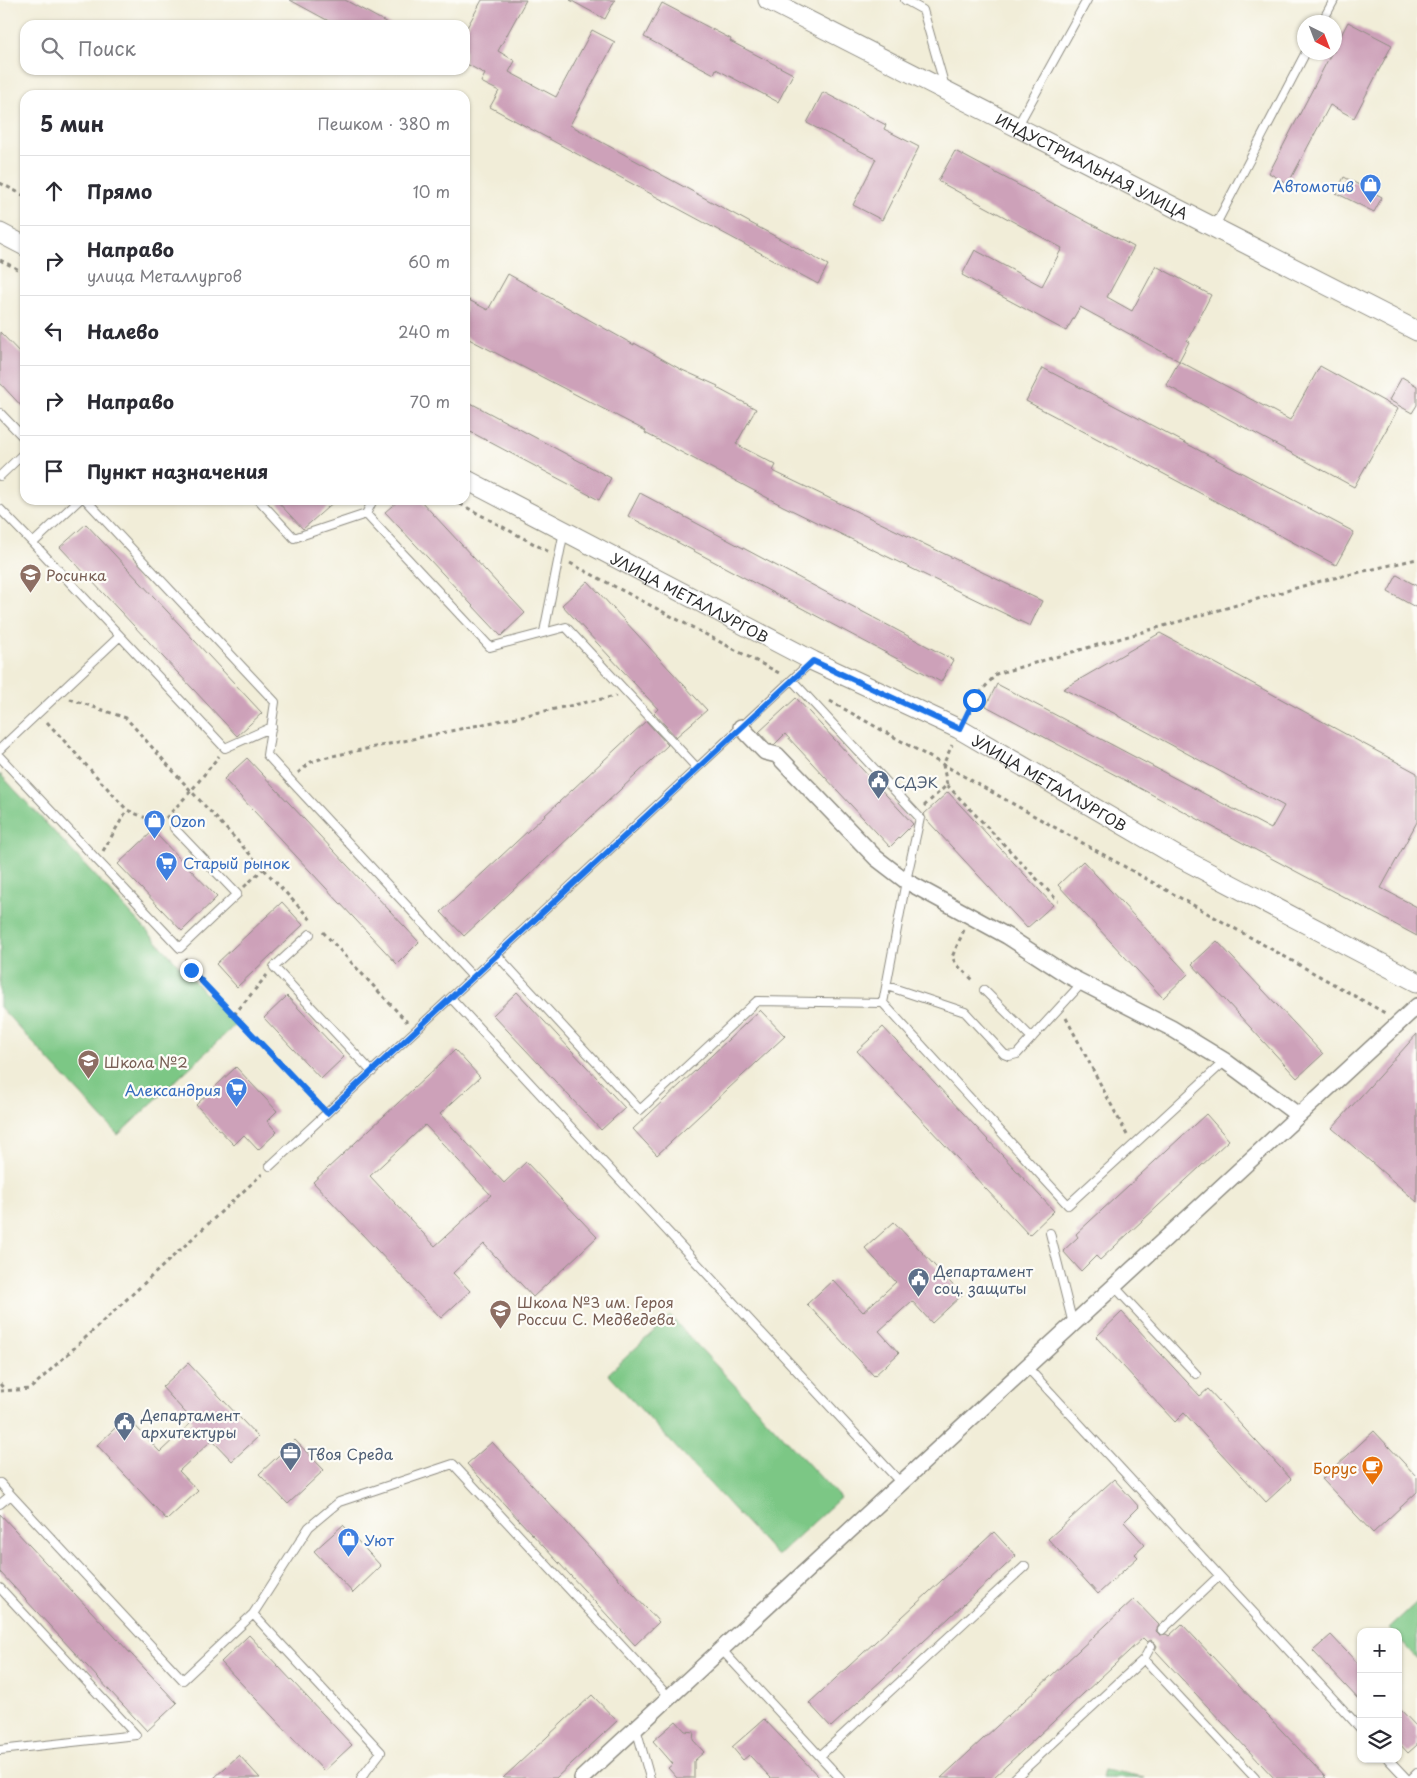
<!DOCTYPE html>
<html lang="ru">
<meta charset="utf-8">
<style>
body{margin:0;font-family:"Playpen Sans",sans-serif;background:#f2f2f3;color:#2b2b33}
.controls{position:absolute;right:15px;bottom:15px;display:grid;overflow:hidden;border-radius:10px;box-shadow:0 1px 4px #0004}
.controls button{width:45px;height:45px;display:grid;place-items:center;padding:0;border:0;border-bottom:1px solid #e1e1e2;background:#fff;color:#2b2b33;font:25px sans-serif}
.compass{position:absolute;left:1297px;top:15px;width:45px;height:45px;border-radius:50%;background:#fff;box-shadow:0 1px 4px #0004;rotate:138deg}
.stop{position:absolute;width:15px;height:15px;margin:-11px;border:4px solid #1a73e8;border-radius:50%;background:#fff}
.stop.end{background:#1a73e8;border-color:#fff;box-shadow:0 1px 5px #0008}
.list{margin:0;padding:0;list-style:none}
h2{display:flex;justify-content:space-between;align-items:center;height:65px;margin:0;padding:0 20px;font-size:21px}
h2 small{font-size:16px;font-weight:400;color:#7c7c81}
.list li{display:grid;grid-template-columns:32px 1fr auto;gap:15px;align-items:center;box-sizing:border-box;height:70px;padding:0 20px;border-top:1px solid #e1e1e2}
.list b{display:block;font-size:19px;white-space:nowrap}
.list p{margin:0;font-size:16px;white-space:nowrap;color:#7c7c81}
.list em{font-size:16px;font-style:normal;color:#7c7c81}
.icon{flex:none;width:28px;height:28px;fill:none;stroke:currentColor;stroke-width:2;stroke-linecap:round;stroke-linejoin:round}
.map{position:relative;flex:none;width:1417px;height:1778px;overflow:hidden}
.search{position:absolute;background:#fff;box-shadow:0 1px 4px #0004;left:20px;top:20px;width:450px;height:55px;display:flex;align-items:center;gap:12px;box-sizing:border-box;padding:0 18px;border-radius:15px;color:#7c7c81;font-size:19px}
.panel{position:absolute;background:#fff;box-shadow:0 1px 4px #0004;left:20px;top:90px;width:450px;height:415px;border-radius:15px}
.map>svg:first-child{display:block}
.green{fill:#7bc785;stroke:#537958}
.building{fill:#cda1b9;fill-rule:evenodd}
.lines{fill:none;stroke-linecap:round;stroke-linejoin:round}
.service-casing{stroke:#8e8c82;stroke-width:10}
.minor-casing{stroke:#8e8c82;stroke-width:18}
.tertiary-casing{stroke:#8e8c82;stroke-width:21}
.path{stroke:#8e8c82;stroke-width:3;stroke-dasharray:4 4;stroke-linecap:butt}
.service{stroke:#fff;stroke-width:8}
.minor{stroke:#fff;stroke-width:15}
.tertiary{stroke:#fff;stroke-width:19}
.route{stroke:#1a73e8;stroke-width:6}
.labels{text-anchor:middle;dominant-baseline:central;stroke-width:4.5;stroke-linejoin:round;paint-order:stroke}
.street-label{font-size:15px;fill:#2b2b2b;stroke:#fdfcf7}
.shop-label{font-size:15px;fill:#366cbe;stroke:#fdfcf7;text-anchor:start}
.education-label{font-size:15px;fill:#785e54;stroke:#fdfcf7;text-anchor:start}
.service-label{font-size:15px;fill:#4e5e75;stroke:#fdfcf7;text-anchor:start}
.food-label{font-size:15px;fill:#c56008;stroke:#fdfcf7;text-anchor:end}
</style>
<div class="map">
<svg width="1417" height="1778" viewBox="0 0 1417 1778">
<rect width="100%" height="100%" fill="#fdfcf7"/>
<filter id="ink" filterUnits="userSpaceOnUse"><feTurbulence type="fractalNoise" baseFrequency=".02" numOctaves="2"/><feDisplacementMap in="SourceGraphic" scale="10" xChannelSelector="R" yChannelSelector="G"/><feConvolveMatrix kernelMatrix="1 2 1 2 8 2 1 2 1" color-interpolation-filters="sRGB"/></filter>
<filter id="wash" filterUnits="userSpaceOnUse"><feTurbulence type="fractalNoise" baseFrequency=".0096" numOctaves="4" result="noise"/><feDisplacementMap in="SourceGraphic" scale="20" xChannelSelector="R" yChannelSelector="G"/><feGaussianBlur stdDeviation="1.12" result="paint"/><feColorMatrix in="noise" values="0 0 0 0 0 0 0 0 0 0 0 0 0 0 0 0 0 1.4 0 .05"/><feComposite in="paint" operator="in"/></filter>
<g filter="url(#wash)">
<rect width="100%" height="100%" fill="#f1edd8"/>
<path class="green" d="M0 774 235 1025 118 1135 0 1007Z
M670 1316 840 1498 777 1556 608 1374Z
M1417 1602V1659L1398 1638V1632H1393L1389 1628Z
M1104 1770 1145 1778H1102Z"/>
<g id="blocks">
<path class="building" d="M290 0H345L391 25H336Z
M482 0H526L498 51 515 61 509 72 556 97 592 30 615 42 570 125 828 265 818 284 490 107 499 91 481 82 485 74 465 63V31Z
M570 0H615L605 19Z
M662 3 731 39 730 41 793 74 778 102 716 69 714 74 644 37Z
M1348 22 1392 45 1354 118 1330 105 1288 184 1269 173 1332 52H1334V49Z
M823 92 886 125 884 129 919 147 882 220 853 205 876 159 807 123Z
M955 151 1134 247 1107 297 1132 311 1156 266 1211 295 1187 341 1189 342 1179 361 1080 307 1066 331 962 275 975 250 1042 286 1062 248 938 181Z
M1344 177 1382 197 1374 212 1336 193Z
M508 274 634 345V343L680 369 718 386 717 388 756 409 736 444 776 465 773 471 1042 601 1030 626 783 506 645 433 646 431 465 337V298L488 310Z
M0 332 25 358V410L0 383Z
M1179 361 1290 420 1320 366 1398 409 1354 487 1166 385Z
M1043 368 1354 532 1336 565 1026 401Z
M1402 377 1417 386V405L1412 413 1389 400Z
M465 400 611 478 599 500 465 429Z
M640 493 953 660 941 682 628 516Z
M276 500H336L303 529Z
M399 500H420L525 613 501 636 385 512Z
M86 524 262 713 237 736 60 547Z
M1397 575 1417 586V608L1388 592Z
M588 581 707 710 676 737 654 713 658 709 562 605Z
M1160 633 1417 773V822L1381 888 1417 907V936L986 706 997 684 1271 829 1284 806 1118 716V715L1063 689Z
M796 698 913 824 890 847 785 734 774 745 770 744 759 732Z
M646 721 668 745 464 936 441 912Z
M247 758 419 942 397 964 224 779Z
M948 792 1053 905 1027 928 926 819 924 814Z
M153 831 217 897 182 931 118 864Z
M1083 861 1188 974 1163 998 1058 885Z
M282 902 303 925 237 987 216 964Z
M1217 941 1323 1054 1297 1078 1192 964Z
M517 992 625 1108 601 1130 493 1015Z
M287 996 344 1057 321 1079 264 1018Z
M760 1010 785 1036 657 1155 633 1129Z
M883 1027 1054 1211 1029 1235 857 1051Z
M1417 1034V1202L1332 1128Z
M455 1050 480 1077 440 1114 504 1183 526 1162 597 1237 533 1297 484 1244 453 1273 470 1291 441 1318 313 1182ZM425 1125 491 1195 435 1246 370 1176Z
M236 1067 277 1111 267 1121 277 1132 258 1150 244 1135 234 1145 196 1105Z
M1206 1114 1229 1140 1100 1260 1096 1256 1081 1271 1063 1251 1078 1237 1076 1234Z
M894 1222 962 1295 932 1323 912 1301 879 1331 899 1353 874 1376 807 1304 833 1280 863 1312 896 1282 865 1248Z
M1122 1312 1200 1396 1208 1389 1291 1479 1266 1502 1184 1413 1175 1422 1096 1337Z
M188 1363 258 1437 232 1461 212 1440 179 1471 198 1491 167 1520 97 1445 127 1417 160 1452 193 1421 162 1387Z
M1374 1431 1417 1477V1492L1373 1533 1322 1479Z
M295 1440 324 1470 288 1504 259 1474Z
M492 1442 659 1622 635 1645 467 1464Z
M1114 1479 1139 1507 1124 1522 1145 1545 1135 1554 1138 1557 1098 1594 1048 1539Z
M0 1514 177 1703 147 1731 0 1572Z
M343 1525 381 1566 353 1593 314 1551Z
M994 1532 1016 1556 831 1727 809 1703Z
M1134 1599 1159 1625 1156 1631 1160 1635 1166 1634 1169 1636 1182 1624 1326 1778H1274L1155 1650 1157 1646 1155 1643 1151 1640 1147 1642 1143 1638 993 1778H941Z
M249 1635 352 1745 324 1771 221 1662Z
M1331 1635 1361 1667V1702L1313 1651Z
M592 1695 617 1721 556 1778H503Z
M1398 1707 1417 1727V1745L1408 1753 1398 1742Z
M764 1719 820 1778H771L749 1755 743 1760 732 1747Z
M676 1721 685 1731 694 1732 693 1740 704 1752 694 1761V1778H677L668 1768 673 1764 653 1741Z
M239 1755 260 1778H214Z"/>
</g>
</g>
<g filter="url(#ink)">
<use href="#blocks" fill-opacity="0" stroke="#8e8c82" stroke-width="1"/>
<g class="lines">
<defs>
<path id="service" d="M905 0 923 10 945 87
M1322 22 1334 0
M1017 127 1087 0
M1214 228 1306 52
M0 413 25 439
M0 476 25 452
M79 500 33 543 225 748 272 727
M86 500 275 702 267 755 473 977
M259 500 294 538 366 514 490 647 566 627 697 768
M0 509 33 543
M366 514 373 500
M544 632 564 531
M792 680 920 818 906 881 883 1003
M0 749 120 636
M0 757 180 948 237 894 174 828
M310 934 274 967 372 1072
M497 955 640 1110 757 1001 883 1003 1068 1205 1225 1061
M887 986 965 1012 1004 1054 1009 1056 1017 1054 1082 983
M984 990 1032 1038
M451 998 901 1483
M270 1166 812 661
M1050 1233 1073 1324
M1114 1286 1196 1374
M1027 1367 1361 1729
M0 1483 11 1495 0 1504
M11 1495 183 1680 253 1614 381 1752 361 1778
M0 1588 136 1735 0 1750
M253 1614 309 1527 339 1502 453 1464 669 1697
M1162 1630 1219 1576
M721 1649 840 1778
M1144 1659 1151 1646
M636 1728 650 1778
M820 1756 1025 1566
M1388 1759 1406 1778
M1015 1778 1144 1659 1255 1778
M1412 1778 1417 1773"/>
<path id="minor" d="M741 727 765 752 777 755 876 858 906 881 1007 936 1067 975 1171 1028 1225 1061 1298 1115
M582 1778 1417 1006"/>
<g id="tertiary">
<path id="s1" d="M768 0 1417 331"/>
<path d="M0 233 25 246"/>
<path id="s2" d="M465 479 813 661 959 729 1175 855 1417 982"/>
</g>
</defs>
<use href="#service" class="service-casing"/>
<use href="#minor" class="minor-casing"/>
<use href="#tertiary" class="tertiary-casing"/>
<path class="path" d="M0 183 25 196
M0 260 25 273
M453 500 549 552
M570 563 781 674
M70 699 126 718 191 791 313 922
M830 701 1385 1013
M967 714 974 700 996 674 1317 582 1417 559
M47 722 127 810 153 821 165 819
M298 773 311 762 323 758 616 696
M947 785 1058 901
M924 806 947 785 943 765 952 745
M166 818 191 791 219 756
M103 851 127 810
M244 887 263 869
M964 930 952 957 956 964 975 982
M323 932 407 1022
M185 958 191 970 319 1104
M234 1015 267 975
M1066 1018 1127 1135
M0 1384 5 1390
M0 1391 30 1389 262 1174"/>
<use href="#service" class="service"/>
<use href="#minor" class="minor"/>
<use href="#tertiary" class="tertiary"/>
</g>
</g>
<g class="lines" filter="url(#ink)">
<path class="route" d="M191 970 327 1113 813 661 960 729 974 700"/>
</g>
<defs>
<symbol id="shop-pin" viewBox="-11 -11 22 30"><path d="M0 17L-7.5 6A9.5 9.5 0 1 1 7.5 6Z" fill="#3f7fe0" stroke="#fdfcf7"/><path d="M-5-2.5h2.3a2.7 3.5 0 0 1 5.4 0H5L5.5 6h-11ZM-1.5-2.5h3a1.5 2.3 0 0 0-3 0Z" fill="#fff"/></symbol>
<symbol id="school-pin" viewBox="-11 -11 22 30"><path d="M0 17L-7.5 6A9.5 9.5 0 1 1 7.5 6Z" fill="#8d6e63" stroke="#fdfcf7"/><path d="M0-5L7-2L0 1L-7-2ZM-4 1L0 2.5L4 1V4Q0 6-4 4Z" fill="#fff"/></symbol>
<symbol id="civic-pin" viewBox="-11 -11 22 30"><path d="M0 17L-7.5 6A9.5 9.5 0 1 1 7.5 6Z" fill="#5c6f8a" stroke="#fdfcf7"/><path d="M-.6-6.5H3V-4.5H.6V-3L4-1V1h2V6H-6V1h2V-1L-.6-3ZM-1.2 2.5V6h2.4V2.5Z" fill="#fff"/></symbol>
<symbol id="supermarket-pin" viewBox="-11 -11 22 30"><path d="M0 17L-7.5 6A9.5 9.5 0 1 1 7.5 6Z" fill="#3f7fe0" stroke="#fdfcf7"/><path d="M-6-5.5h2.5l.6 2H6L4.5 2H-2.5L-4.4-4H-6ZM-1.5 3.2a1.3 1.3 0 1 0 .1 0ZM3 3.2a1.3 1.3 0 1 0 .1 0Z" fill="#fff"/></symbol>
<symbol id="office-pin" viewBox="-11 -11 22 30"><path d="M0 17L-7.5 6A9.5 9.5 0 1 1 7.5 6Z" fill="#5c6f8a" stroke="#fdfcf7"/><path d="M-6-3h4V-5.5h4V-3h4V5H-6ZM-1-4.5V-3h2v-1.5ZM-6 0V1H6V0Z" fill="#fff"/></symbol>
<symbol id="cafe-pin" viewBox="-11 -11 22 30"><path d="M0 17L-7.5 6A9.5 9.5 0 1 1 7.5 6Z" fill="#e8710a" stroke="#fdfcf7"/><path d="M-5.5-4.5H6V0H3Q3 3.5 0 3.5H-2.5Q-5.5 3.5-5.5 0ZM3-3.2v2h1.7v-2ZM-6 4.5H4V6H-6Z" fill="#fff"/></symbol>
</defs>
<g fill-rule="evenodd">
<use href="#shop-pin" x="1358" y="172" width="25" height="34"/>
<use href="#school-pin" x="18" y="562" width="25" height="34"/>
<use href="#civic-pin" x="866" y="768" width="25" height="34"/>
<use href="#shop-pin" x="142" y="808" width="25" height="34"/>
<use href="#supermarket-pin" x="154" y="850" width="25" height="34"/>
<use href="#school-pin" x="76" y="1048" width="25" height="34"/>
<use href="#supermarket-pin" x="224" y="1076" width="25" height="34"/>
<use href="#civic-pin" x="906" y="1266" width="25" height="34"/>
<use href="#school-pin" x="488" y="1298" width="25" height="34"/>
<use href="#civic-pin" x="112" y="1410" width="25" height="34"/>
<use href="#office-pin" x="278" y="1440" width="25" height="34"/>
<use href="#cafe-pin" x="1360" y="1454" width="25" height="34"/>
<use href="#shop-pin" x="336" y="1526" width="25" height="34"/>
</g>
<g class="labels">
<g class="street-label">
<text stroke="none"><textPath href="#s1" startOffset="364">ИНДУСТРИАЛЬНАЯ УЛИЦА</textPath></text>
<text stroke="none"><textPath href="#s2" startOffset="254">УЛИЦА МЕТАЛЛУРГОВ</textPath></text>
<text stroke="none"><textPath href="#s2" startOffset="659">УЛИЦА МЕТАЛЛУРГОВ</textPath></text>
</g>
<g class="shop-label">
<text x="1354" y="185" text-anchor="end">Автомотив</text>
<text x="170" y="820">Ozon</text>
<text x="183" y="862">Старый рынок</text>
<text x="221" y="1089" text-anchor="end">Александрия</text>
<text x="364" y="1539">Уют</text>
</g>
<g class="education-label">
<text x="46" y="574">Росинка</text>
<text x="104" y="1061">Школа №2</text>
<text x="517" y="1301">Школа №3 им. Героя<tspan x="517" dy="17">России С. Медведева</tspan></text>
</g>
<g class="service-label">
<text x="894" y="781">СДЭК</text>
<text x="934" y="1270">Департамент<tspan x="934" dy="17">соц. защиты</tspan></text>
<text x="141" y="1414">Департамент<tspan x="141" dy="17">архитектуры</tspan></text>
<text x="307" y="1453">Твоя Среда</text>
</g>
<g class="food-label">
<text x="1357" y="1467">Борус</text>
</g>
</g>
</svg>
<div class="controls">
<button>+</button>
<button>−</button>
<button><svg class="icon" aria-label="layers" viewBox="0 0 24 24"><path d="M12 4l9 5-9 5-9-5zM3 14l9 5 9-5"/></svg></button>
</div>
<svg class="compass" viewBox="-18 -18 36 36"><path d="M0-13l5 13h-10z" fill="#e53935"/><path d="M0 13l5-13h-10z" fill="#7c7c81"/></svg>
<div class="stop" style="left:974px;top:700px"></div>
<div class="stop end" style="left:191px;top:970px"></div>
<div class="search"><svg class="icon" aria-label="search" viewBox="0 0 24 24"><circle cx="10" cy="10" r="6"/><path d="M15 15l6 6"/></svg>Поиск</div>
<section class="panel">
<h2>5 мин<small>Пешком · 380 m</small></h2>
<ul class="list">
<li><svg class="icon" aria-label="ahead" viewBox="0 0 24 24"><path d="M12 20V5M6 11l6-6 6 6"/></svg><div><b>Прямо</b></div><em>10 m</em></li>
<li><svg class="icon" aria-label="right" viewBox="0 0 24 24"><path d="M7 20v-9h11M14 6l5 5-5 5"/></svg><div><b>Направо</b><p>улица Металлургов</p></div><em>60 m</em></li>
<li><svg class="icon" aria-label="left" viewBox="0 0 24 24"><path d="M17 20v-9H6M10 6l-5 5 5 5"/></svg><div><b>Налево</b></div><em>240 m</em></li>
<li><svg class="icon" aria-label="right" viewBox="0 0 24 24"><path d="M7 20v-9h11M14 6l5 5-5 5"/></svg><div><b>Направо</b></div><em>70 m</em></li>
<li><svg class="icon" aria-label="arrive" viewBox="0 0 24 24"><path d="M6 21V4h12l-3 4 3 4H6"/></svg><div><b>Пункт назначения</b></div></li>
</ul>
</section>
</div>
